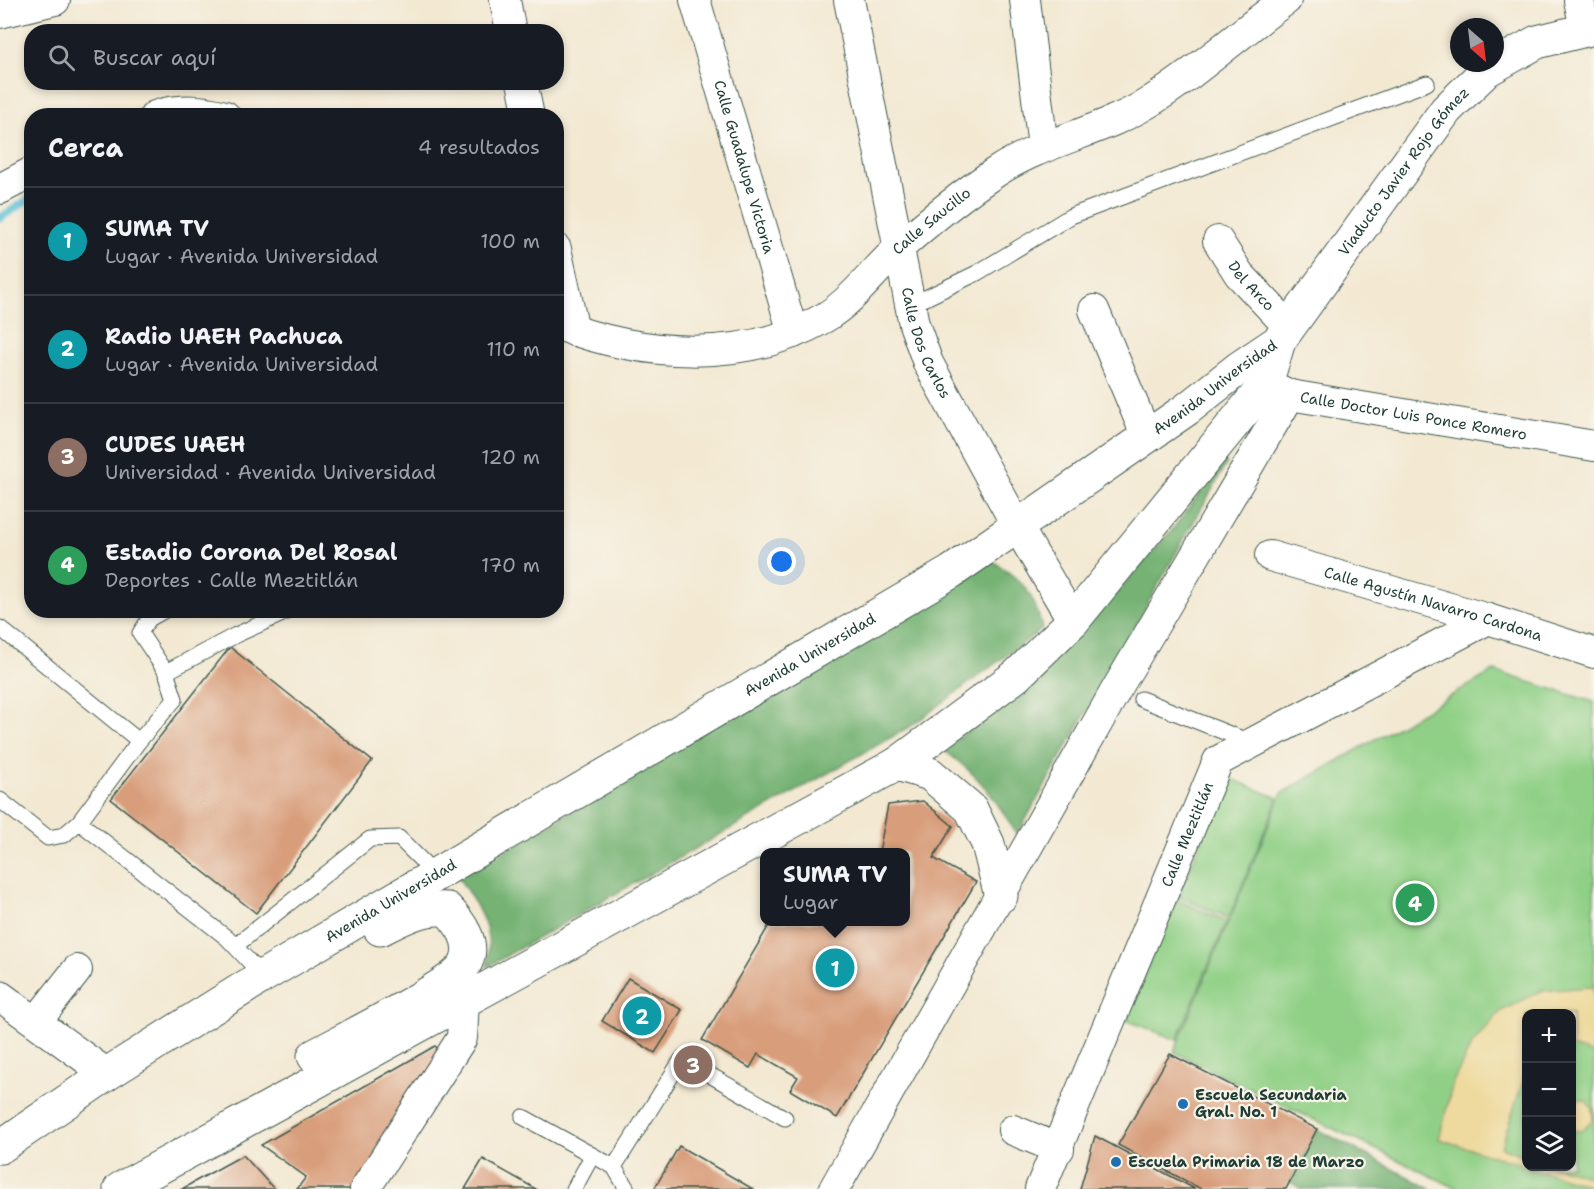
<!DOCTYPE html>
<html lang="es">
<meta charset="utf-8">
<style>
body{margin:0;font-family:"Shantell Sans",sans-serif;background:#20242c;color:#f1f3f6}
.controls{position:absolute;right:18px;bottom:18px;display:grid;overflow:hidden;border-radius:12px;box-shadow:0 3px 9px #0003}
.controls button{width:54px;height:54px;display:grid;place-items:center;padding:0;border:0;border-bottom:2px solid #363941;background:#171b24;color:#f1f3f6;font:30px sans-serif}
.compass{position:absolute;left:1450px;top:18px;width:54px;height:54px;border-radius:50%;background:#171b24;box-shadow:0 3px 9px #0003;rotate:152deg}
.you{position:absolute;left:782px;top:562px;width:21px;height:21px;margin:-15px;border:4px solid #fff;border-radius:50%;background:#1a73e8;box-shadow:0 0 0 9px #1a73e833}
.badge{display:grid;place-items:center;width:39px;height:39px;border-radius:50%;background:#1a73e8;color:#fff;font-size:20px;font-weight:700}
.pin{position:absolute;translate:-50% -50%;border:3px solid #fff;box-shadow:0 2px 6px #0006}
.popup{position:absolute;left:760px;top:848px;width:150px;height:78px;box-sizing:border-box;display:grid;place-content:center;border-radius:12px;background:#171b24;filter:drop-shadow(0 2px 4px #0005);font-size:20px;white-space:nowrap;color:#9ea1a6}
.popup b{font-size:22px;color:#f1f3f6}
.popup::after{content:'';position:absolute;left:50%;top:100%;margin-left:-12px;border:12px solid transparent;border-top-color:#171b24}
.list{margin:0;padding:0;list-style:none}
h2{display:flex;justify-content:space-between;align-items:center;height:78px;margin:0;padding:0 24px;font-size:26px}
h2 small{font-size:20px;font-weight:400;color:#9ea1a6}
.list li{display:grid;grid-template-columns:39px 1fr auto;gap:18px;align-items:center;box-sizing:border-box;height:108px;padding:0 24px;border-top:2px solid #363941}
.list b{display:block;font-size:22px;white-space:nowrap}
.list p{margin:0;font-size:20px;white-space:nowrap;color:#9ea1a6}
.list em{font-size:20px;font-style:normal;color:#9ea1a6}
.icon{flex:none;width:33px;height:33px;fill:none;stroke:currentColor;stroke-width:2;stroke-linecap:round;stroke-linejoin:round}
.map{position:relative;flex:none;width:1594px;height:1189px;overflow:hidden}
.search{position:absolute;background:#171b24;box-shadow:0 3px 9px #0003;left:24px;top:24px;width:540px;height:66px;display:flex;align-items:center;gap:15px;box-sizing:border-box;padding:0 21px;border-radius:24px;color:#9ea1a6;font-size:22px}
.panel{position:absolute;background:#171b24;box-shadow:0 3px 9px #0003;left:24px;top:108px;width:540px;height:510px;border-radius:24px}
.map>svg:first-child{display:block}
.green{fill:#90d086;stroke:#58865d;stroke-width:1.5;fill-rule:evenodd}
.forest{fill:#74b273;stroke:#4a7854;stroke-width:1.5}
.sand{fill:#eeda9e;stroke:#868c69;stroke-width:1.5}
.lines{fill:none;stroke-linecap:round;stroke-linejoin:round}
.stream{stroke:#5bc1d9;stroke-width:8}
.building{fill:#d89d7a}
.service-casing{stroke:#3f574c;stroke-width:17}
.minor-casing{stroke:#3f574c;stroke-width:32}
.secondary-casing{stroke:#3f574c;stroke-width:35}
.service{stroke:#fff;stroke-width:15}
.minor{stroke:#fff;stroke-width:30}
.secondary{stroke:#fff;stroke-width:33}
.poi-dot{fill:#1f6fb2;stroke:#f7f3e8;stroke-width:2}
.labels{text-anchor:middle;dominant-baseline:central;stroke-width:4.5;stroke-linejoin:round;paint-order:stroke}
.street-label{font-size:15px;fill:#1f3d34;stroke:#f7f3e8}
.poi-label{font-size:15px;font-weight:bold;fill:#1f3d34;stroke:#f7f3e8;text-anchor:start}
</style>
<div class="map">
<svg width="1594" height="1189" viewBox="0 0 1594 1189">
<rect width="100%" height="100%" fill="#f7f3e8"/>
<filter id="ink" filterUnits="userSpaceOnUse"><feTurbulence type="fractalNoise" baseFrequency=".0167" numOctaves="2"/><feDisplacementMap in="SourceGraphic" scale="12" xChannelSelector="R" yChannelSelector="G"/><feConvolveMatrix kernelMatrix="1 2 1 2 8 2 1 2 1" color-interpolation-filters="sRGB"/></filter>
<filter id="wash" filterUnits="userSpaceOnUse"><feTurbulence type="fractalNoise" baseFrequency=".008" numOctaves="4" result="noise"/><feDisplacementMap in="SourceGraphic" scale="24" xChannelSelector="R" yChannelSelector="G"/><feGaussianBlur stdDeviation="1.35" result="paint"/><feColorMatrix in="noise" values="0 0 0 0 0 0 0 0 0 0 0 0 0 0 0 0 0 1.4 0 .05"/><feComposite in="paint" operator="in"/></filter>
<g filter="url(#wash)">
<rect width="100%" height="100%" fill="#f3e9d3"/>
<path class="green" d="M1494 671 1594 702V1189H1458L1174 1052 1282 793ZM1526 1014H1572V1166H1526Z
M1227 777 1278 798 1229 918 1178 897Z
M1176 900 1227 921 1177 1040 1126 1020Z"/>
<path class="forest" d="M1224 461 1227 463 1017 835C994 796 979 775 942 749L1005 704 1116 593 1172 530Z
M991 560C1022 580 1034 591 1042 629L911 726 487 967C494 927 479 910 459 878Z
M1317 1129 1431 1189H1302L1290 1182Z"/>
<path class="sand" d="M1589 987 1594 988V1054L1572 1047V1014H1526V1072L1501 1147 1526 1156V1166L1439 1139 1453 1082 1472 1044 1501 1011 1541 991Z
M1572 1099 1585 1100 1592 1108 1593 1119 1581 1131 1572 1130Z
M1528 1167H1558L1594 1178V1187Z"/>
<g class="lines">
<path class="stream" d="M0 218 32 197"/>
</g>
<g id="blocks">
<path class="building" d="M230 647 372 761 256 913 111 799Z
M923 801 953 826 933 858 976 882 837 1118 790 1090 798 1077 758 1054 750 1068 702 1040 771 922H906V852H879L888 805Z
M628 978 682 1010 655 1053 602 1021Z
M435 1046 445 1054 356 1189H297L306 1177 261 1145Z
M1170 1054 1317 1129 1286 1189H1201L1118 1145Z
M1095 1136 1195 1189H1080Z
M679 1146 753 1189H654Z
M243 1155 274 1189H182L194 1182Z
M483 1159 536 1189H465Z"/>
</g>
</g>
<g filter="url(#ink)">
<use href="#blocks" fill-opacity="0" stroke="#3f574c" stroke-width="1.5"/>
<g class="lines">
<defs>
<path id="service" d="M911 305 977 273 1071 216 1427 83
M0 628 139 741
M166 672 236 635 291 610
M1141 699 1252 743
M0 800 48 838 64 835 79 822 139 741 175 699 166 672 140 633 149 619 165 610
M79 822 227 938 263 976
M235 946 370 839 399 838 436 875
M523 1117 614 1167 627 1189
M614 1167 682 1059 785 1118
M574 1189 592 1156"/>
<g id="minor">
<path d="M505 0 511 32"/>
<path id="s1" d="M695 0 793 333"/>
<path id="s2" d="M849 0 914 324 928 363 1017 526 1073 621"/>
<path d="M1025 0 1043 147"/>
<path d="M1579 0 1585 29"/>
<path d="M0 13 55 0"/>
<path d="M522 82 529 116"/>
<path d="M155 116C177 108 203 110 225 116"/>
<path d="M0 189 32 172"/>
<path id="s3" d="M1218 241 1239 274 1289 327"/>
<path d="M556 249 574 331"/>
<path d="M1094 310 1146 435"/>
<path id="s4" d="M556 324C640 356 743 365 824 318 854 300 874 270 900 247 928 222 964 193 996 172 1043 141 1101 132 1148 103 1197 73 1239 33 1286 0"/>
<path id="s5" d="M1273 387 1290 395 1594 446"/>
<path id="s6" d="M1270 556 1488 619 1594 653"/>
<path d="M0 996 107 1074"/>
<path d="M36 1022 77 970"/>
<path d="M1013 1130 1059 1149"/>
<path d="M365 1189 462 1038 464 1000"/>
<path d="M834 1189 1116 690 1290 395"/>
<path id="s7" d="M1040 1189 1218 761 1488 619"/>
</g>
<g id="secondary">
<path d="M897 764 930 774 971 809 988 844 1001 896"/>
<path d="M314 1056C341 1041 457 984 466 962 475 942 460 923 447 909 422 907 403 918 380 929"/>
<path id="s8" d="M0 1147 107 1074 263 976 951 572 1187 409 1239 368 1279 341"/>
<path id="s9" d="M120 1189 897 764 1016 676 1073 621 1266 384 1279 341 1446 110 1487 70 1537 42 1594 28"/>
</g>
</defs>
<use href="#service" class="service-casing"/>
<use href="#minor" class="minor-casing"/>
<use href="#secondary" class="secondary-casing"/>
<use href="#service" class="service"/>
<use href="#minor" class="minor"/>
<use href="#secondary" class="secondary"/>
</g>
</g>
<g class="poi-dot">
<circle cx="1183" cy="1104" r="6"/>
<circle cx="1116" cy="1162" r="6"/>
</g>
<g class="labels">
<g class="street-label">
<text stroke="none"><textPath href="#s1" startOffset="174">Calle Guadalupe Victoria</textPath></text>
<text stroke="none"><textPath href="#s9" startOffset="1674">Viaducto Javier Rojo Gómez</textPath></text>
<text stroke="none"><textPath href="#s4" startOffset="422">Calle Saucillo</textPath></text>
<text stroke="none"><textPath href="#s3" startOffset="56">Del Arco</textPath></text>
<text stroke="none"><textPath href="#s2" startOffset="352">Calle Dos Carlos</textPath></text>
<text stroke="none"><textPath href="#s8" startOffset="1434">Avenida Universidad</textPath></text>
<text stroke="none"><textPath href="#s5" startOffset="144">Calle Doctor Luis Ponce Romero</textPath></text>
<text stroke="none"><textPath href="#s6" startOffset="170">Calle Agustín Navarro Cardona</textPath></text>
<text stroke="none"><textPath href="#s8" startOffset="948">Avenida Universidad</textPath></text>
<text stroke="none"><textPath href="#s7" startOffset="384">Calle Meztitlán</textPath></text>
<text stroke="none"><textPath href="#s8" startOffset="462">Avenida Universidad</textPath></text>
</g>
<g class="poi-label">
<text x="1195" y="1095">Escuela Secundaria<tspan x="1195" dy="17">Gral. No. 1</tspan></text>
<text x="1128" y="1162">Escuela Primaria 18 de Marzo</text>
</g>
</g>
</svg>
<div class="controls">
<button>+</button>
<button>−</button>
<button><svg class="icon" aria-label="layers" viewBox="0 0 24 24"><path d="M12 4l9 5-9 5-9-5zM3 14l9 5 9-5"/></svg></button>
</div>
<svg class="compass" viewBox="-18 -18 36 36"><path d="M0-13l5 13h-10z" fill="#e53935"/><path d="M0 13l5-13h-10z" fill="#9ea1a6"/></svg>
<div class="you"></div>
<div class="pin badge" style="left:835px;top:968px;background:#0f9aa8">1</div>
<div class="popup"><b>SUMA TV</b>Lugar</div>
<div class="pin badge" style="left:642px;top:1016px;background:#0f9aa8">2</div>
<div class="pin badge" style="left:693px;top:1065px;background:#8d6e63">3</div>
<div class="pin badge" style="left:1415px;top:903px;background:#2e9e5b">4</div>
<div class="search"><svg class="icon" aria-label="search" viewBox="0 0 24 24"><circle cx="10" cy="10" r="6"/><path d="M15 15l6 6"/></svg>Buscar aquí</div>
<section class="panel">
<h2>Cerca<small>4 resultados</small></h2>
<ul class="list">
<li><span class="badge" style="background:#0f9aa8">1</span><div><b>SUMA TV</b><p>Lugar · Avenida Universidad</p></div><em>100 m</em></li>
<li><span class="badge" style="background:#0f9aa8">2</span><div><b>Radio UAEH Pachuca</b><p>Lugar · Avenida Universidad</p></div><em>110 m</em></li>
<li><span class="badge" style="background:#8d6e63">3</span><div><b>CUDES UAEH</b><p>Universidad · Avenida Universidad</p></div><em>120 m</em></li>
<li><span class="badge" style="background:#2e9e5b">4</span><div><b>Estadio Corona Del Rosal</b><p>Deportes · Calle Meztitlán</p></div><em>170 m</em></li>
</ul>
</section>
</div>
